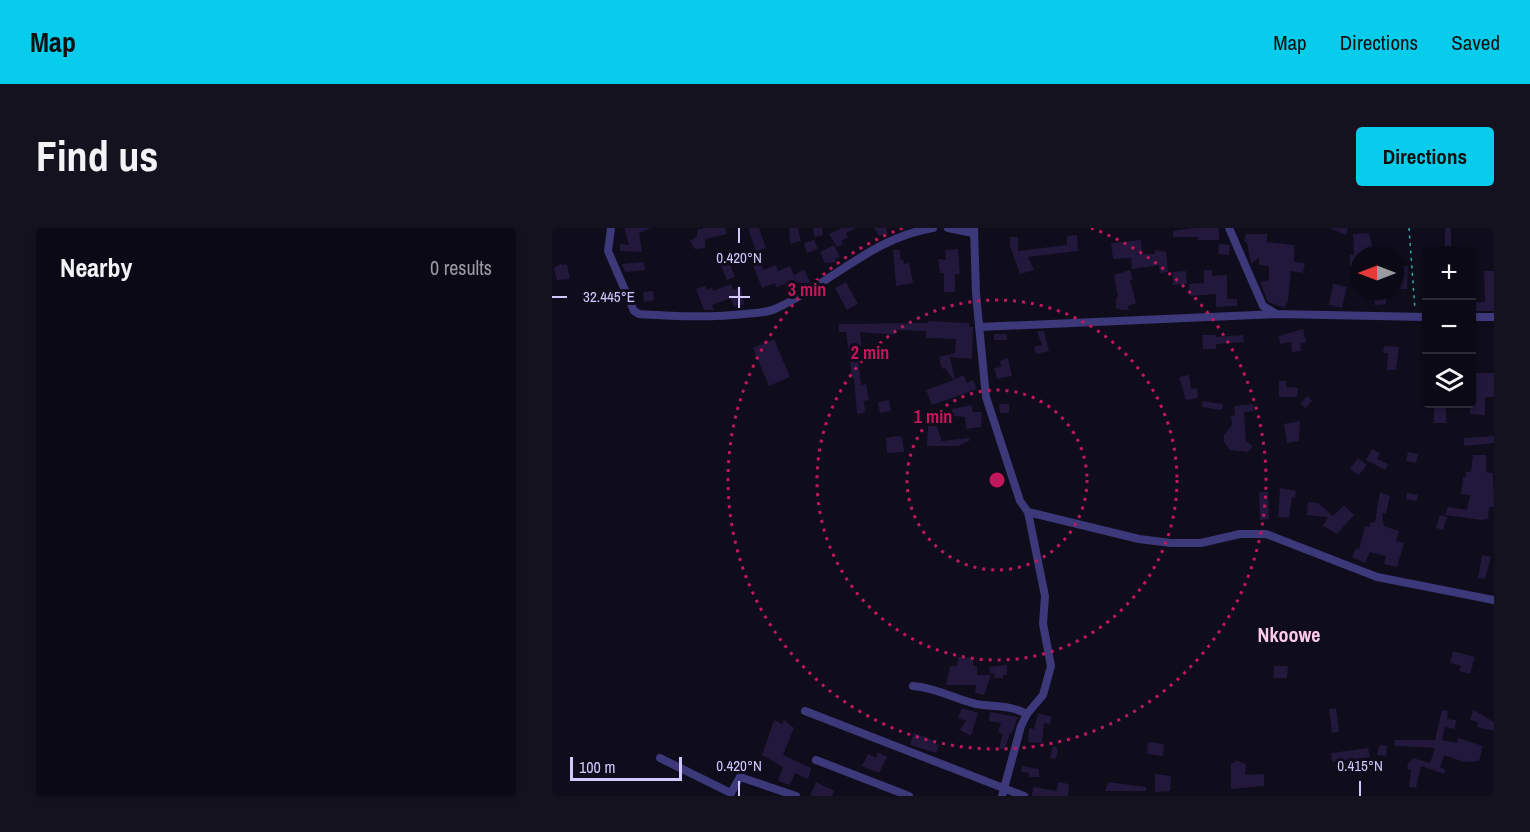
<!DOCTYPE html>
<meta charset="utf-8">
<style>
body{margin:0;font-family:"Archivo Narrow",sans-serif;background:#14121e;color:#f1f3f6}
.controls{position:absolute;right:18px;top:18px;display:grid;overflow:hidden;border-radius:6px;box-shadow:0 2px 4px #0004}
.controls button{width:54px;height:54px;display:grid;place-items:center;padding:0;border:0;border-bottom:2px solid #2b2a34;background:#0b0915;color:#f1f3f6;font:30px sans-serif}
.compass{position:absolute;left:798px;top:18px;width:54px;height:54px;border-radius:50%;background:#0b0915;box-shadow:0 2px 4px #0004;rotate:270deg}
.scale{position:absolute;left:18px;bottom:15px;width:112px;box-sizing:border-box;padding-left:6px;border:3px solid #d1c9fd;border-top:0;font-size:16px;line-height:21px;white-space:nowrap;color:#d1c9fd;-webkit-text-stroke:4px #0f0c1c;paint-order:stroke}
.list{margin:0;padding:0;list-style:none}
h2{display:flex;justify-content:space-between;align-items:center;height:78px;margin:0;padding:0 24px;font-size:26px}
h2 small{font-size:20px;font-weight:400;color:#9a9aa0}
.icon{flex:none;width:33px;height:33px;fill:none;stroke:currentColor;stroke-width:2;stroke-linecap:round;stroke-linejoin:round}
.map{position:relative;flex:none;width:942px;height:568px;overflow:hidden;border-radius:6px}
header{display:flex;align-items:center;gap:36px;box-sizing:border-box;height:84px;padding:0 30px;background:#07cceb;color:#111}
header strong{font-size:28px}
nav{display:flex;gap:33px;margin-inline-start:auto;font-size:21px}
.intro{display:flex;align-items:center;justify-content:space-between;box-sizing:border-box;height:144px;padding:0 36px}
h1{margin:0;font-size:42px}
.button{padding:15px 27px;border-radius:6px;background:#07cceb;color:#111;font-size:21px;font-weight:700}
main{display:flex;gap:36px;padding:0 36px}
aside{flex:1;background:#0b0915;border-radius:6px;box-shadow:0 2px 4px #0004}
.map>svg:first-child{display:block}
.building{fill:#21183c}
.lines{fill:none;stroke-linecap:round;stroke-linejoin:round}
.path{stroke:#30aaa7;stroke-width:1.5;stroke-dasharray:3 4.5;stroke-linecap:butt}
.minor{stroke:#3d387a;stroke-width:8}
.ticks{fill:none;stroke:#d1c9fd;stroke-width:2}
.ring{fill:none;stroke:#c2185b;stroke-width:3;stroke-dasharray:3 6}
.labels{text-anchor:middle;dominant-baseline:central;stroke-width:6;stroke-linejoin:round;paint-order:stroke}
.quarter-label{font-size:20px;font-weight:bold;fill:#fdcae9;stroke:#0f0c1c}
.ticks-label{font-size:15px;text-anchor:middle;fill:#d1c9fd;stroke:#0f0c1c;stroke-width:6;stroke-linejoin:round;paint-order:stroke}
.centre{fill:#c2185b;stroke:#0f0c1c;stroke-width:3}
.ring-label{font-size:18px;text-anchor:middle;font-weight:bold;fill:#c2185b;stroke:#0f0c1c;stroke-width:6;stroke-linejoin:round;paint-order:stroke}
</style>
<header>
<strong>Map</strong>
<nav><a>Map</a><a>Directions</a><a>Saved</a></nav>
</header>
<div class="intro"><h1>Find us</h1><a class="button">Directions</a></div>
<main>
<aside>
<h2>Nearby<small>0 results</small></h2>
<ul class="list">
</ul>
</aside>
<div class="map">
<svg width="942" height="568" viewBox="0 0 942 568">
<rect width="100%" height="100%" fill="#0f0c1c"/>
<path class="building" d="M72 0H99L87 5 90 24 68 23V16L77 17Z
M152 0H173L175 6 153 11V20L143 21 138 13 145 8V2Z
M196 0H207L214 20 204 23Z
M237 0H246L249 13 238 16Z
M261 0H270L271 7 262 9Z
M290 0H304L294 5 296 9 289 13 291 16 285 19 277 6Z
M322 0H334L336 5 327 8Z
M641 0H667V12H646V9H621V3Z
M777 0H796L794 7Z
M893 0H899V22H893Z
M817 5 822 27H807V38H798V27H802L801 6Z
M694 6H715V14L742 17V34L753 35 751 45 739 43 736 73 732 80 716 74 708 54 717 52V38L707 37V30L699 36 695 14H692Z
M525 7 526 23 476 29 482 42 468 46 458 18V9H466V23L515 17V8Z
M262 12 266 21 255 25 252 15Z
M589 12 590 26H603V22L614 24 616 44 608 45 607 37 580 41 579 30 561 31 559 15Z
M667 16 678 17 677 27 666 26Z
M282 17 288 29 283 31 284 34 273 35 268 24Z
M406 21 408 46H403V64H392V45H388L386 31 394 32 393 22Z
M341 22H348V32H351L352 36 357 35 361 55 344 58Z
M206 27 211 42 224 37 226 43 238 38 242 47 252 42 258 54 250 59 247 54 235 60 233 56 224 59 223 55 210 60 198 30Z
M176 30 183 49 175 52 167 33Z
M92 34 93 42 73 44 70 36Z
M10 35V37L15 36 18 51 5 52 2 40Z
M856 38 855 61H845L843 39Z
M578 42 581 51 578 52 584 75 576 78 577 82H570L564 80V69H566L562 47Z
M652 42H660V48L675 47V71H685V78L664 79V66L638 68 637 56 652 55Z
M634 43 635 56 621 57V44Z
M932 43H942V83H920V74H933Z
M294 54 306 76 295 82 283 60Z
M179 56 181 62 189 59 192 76 182 79 179 70 160 77 162 82H152L144 61 153 58 155 62 160 60 161 63Z
M781 56 795 59 790 80 777 77Z
M101 63 102 72 92 74 91 64Z
M822 63H835L834 76 823 77Z
M376 93 417 95V99H421L420 131 398 129 403 151 412 147 415 155 421 152 425 161 380 177 374 162 402 152 393 140 390 141 387 129 403 125 404 111 374 110V103L343 102V107L308 104 311 131H306L309 157 314 156 317 172 312 173 313 185 305 186 302 150H300L294 104H287V96L376 95Z
M751 101 754 114 748 116 749 123 740 124 739 114 728 116 727 108Z
M485 103H492L497 123 484 126 482 119 490 117Z
M442 106H455V112H442Z
M650 107H664V109L691 107 692 114 664 116V121H651Z
M222 111 238 149 217 158 201 120Z
M832 118 847 119 844 142H835L836 125H831Z
M456 130 460 148 445 151 442 140 449 139 448 133Z
M924 145H942V169H933V187L918 186V176L923 172Z
M637 147 639 161 645 160 646 170 634 172 627 149Z
M727 153H734V159L746 160 745 169H727Z
M756 168 760 173 753 180 748 175Z
M337 172 339 183 328 185 326 174Z
M651 173 671 176 670 182 650 179Z
M447 176H457V185H448Z
M701 176 702 183 692 184 694 213 701 218 696 224 678 222 672 214V207L680 197 679 188 683 187 682 178Z
M882 176H894V195H882Z
M419 177 421 184H430L429 199 414 201 413 189 400 188V181Z
M748 193 747 213 735 215 732 196Z
M384 196 390 213 417 210V213L406 218H375L376 198Z
M345 208 350 209 352 224 335 225 334 210Z
M942 208V215L912 218V210Z
M820 221 828 225 825 231 836 236 833 242 814 232Z
M856 224 866 226 864 235 854 233Z
M921 227H934V244L941 245 942 279H937L936 291 930 292 893 287 896 279 915 282 918 267 909 266 911 249H914V244H919Z
M806 230 815 237 807 247 798 241Z
M728 260 744 263 743 270 740 269 737 290 726 289Z
M707 264H716L717 291 708 292Z
M828 264 838 268 834 285H830L832 298 847 303 844 313 852 315 845 339 832 336 834 328 818 324 813 335 800 329 804 320 807 321 813 298 818 299V295L823 294Z
M855 265 866 267 865 273 854 271Z
M756 274 766 275 781 288 792 277 802 287 785 306 771 298 776 289 755 287Z
M888 287 895 289 891 302 884 300Z
M930 327 939 329 933 351 926 350Z
M901 423 923 429 918 446 907 443 909 438 898 435Z
M406 429 421 430V438H425V447H439L432 467 423 465 424 457H394L398 438H405Z
M455 437V447H451V450H442L443 446 438 445 437 439Z
M722 438H736L735 450H721Z
M410 480 426 485 419 508 408 502 414 493 406 490Z
M784 480 787 504 780 505 777 481Z
M890 482 896 483 895 491 904 492 903 501 893 499 890 512 905 515 906 510 931 518 927 533 912 534 892 527 888 539 893 542 892 546 869 538 864 560 857 559 859 541H855L856 536 861 530 878 535 883 520 843 518V512H883Z
M921 482 942 494V503L925 499 926 494 918 492Z
M438 484 466 489 460 505 458 504 453 522 447 520 451 506 446 504 449 495 437 493Z
M486 485 500 489 498 496 492 495 490 515 476 514 477 500 482 501Z
M222 492 230 496 232 492 242 500 231 527 259 540 256 551 243 545 238 557 226 553 231 539 210 527Z
M362 505 381 512 380 514 387 517 384 525 358 517Z
M596 514 612 516 611 528 595 526Z
M827 517 835 518 834 528 825 527Z
M501 518 506 520 504 531 498 530Z
M816 520 818 529 780 534 779 525Z
M326 524 335 529 327 545 310 538 316 526 324 530Z
M683 532 694 536 693 547 712 546V558L679 561V535H683Z
M470 538 487 541V549H477V545L469 544Z
M603 546 619 548 618 563 603 564Z
M264 554 282 563 280 568H258Z
M506 554 517 556 516 568H480L481 559 505 563Z
M556 554 594 559V563H553Z"/>
<g class="lines">
<path class="path" d="M857 0 863 82"/>
<path class="minor" d="M59 0 56 23 82 83 87 86C123 88 156 90 192 86 202 85 214 85 223 81 277 57 321 9 381 0
M396 0 421 5
M422 0 424 66 434 169 468 273 476 284 587 311 619 315H649L688 306H714L825 349 942 372
M677 0 711 78 724 86 874 89
M920 89H942
M427 99 724 86
M361 458C386 460 402 471 424 476 442 479 458 477 475 486
M253 483 472 568
M108 530 179 565 188 549 244 568
M264 532 357 568
M450 568 469 498 475 486 491 467 499 438 491 396 493 368 476 284"/>
</g>
<path class="ticks" d="M187 0V15M187 59V80M0 69H15M177 69H198M187 553V568M808 553V568"/>
<g class="ring">
<circle cx="445" cy="252" r="90"/>
<circle cx="445" cy="252" r="180"/>
<path d="M539 0A269 269 0 1 1 351 0"/>
</g>
<g class="labels">
<g class="quarter-label">
<text x="737" y="406">Nkoowe</text>
</g>
</g>
<g class="ticks-label">
<text x="187" y="35">0.420°N</text>
<text x="57" y="74">32.445°E</text>
<text x="187" y="543">0.420°N</text>
<text x="808" y="543">0.415°N</text>
</g>
<circle cx="445" cy="252" r="9" class="centre"/>
<g class="ring-label">
<text x="255" y="68">3 min</text>
<text x="318" y="131">2 min</text>
<text x="381" y="195">1 min</text>
</g>
</svg>
<div class="controls">
<button>+</button>
<button>−</button>
<button><svg class="icon" aria-label="layers" viewBox="0 0 24 24"><path d="M12 4l9 5-9 5-9-5zM3 14l9 5 9-5"/></svg></button>
</div>
<svg class="compass" viewBox="-18 -18 36 36"><path d="M0-13l5 13h-10z" fill="#e53935"/><path d="M0 13l5-13h-10z" fill="#9a9aa0"/></svg>
<div class="scale">100 m</div>
</div>
</main>
